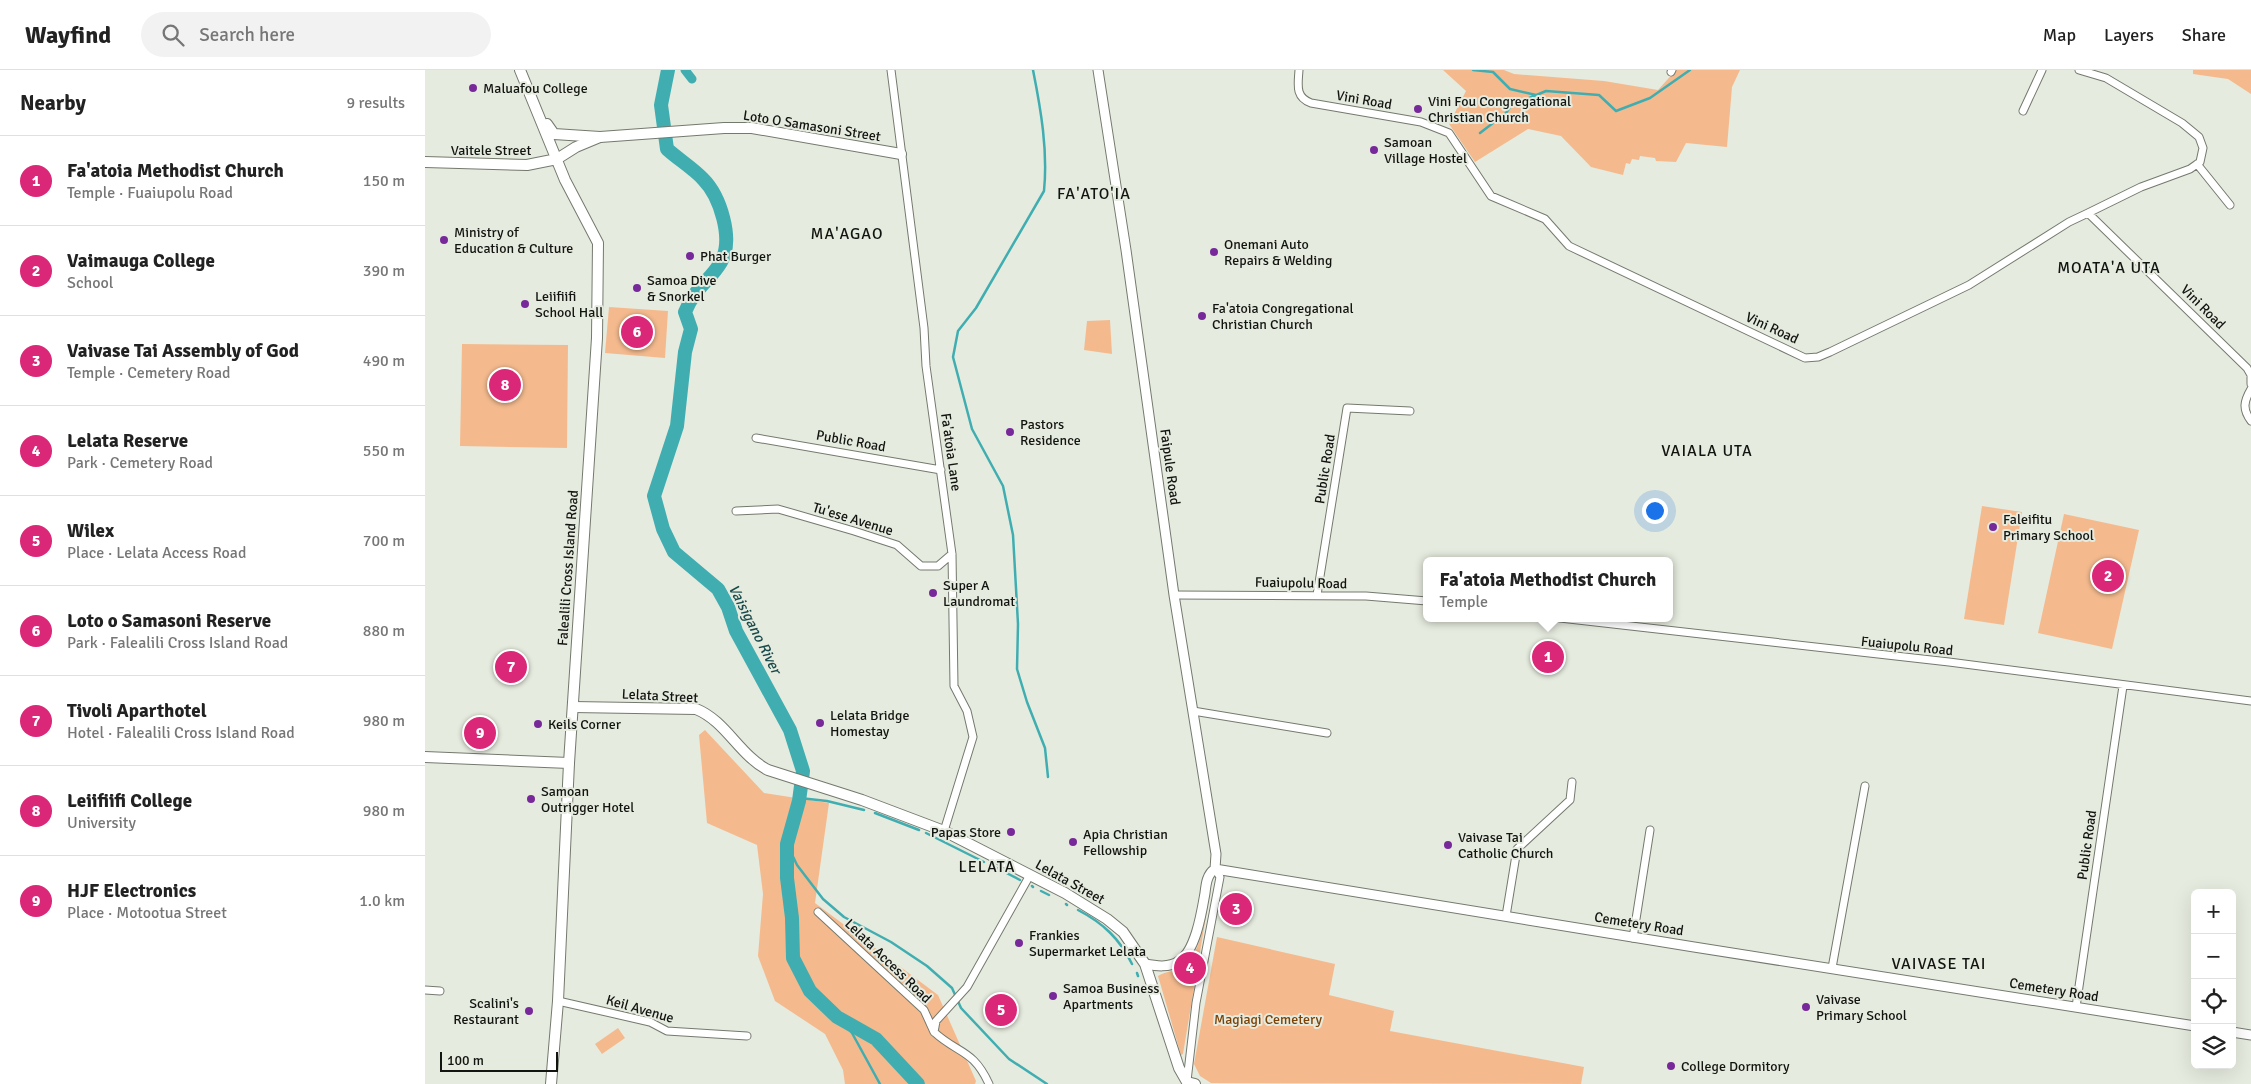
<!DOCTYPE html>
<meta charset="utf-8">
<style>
body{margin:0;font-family:Signika,sans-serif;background:#f2f2f2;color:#222}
.controls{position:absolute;right:15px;bottom:15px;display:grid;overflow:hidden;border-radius:8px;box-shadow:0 5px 20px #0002}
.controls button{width:45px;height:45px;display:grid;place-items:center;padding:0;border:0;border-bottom:1px solid #e0e0e0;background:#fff;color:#222;font:25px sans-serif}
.scale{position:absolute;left:15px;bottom:12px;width:118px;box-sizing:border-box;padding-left:5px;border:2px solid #121410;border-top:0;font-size:14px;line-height:18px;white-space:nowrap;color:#121410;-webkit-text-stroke:4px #e6ebdf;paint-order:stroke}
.you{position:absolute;left:1229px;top:440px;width:18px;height:18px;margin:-12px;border:4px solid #fff;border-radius:50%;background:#1a73e8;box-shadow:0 0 0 8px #1a73e833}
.badge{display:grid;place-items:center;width:32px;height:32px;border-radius:50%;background:#db2777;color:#fff;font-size:16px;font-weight:700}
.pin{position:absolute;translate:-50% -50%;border:2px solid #fff;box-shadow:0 1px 5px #0006}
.popup{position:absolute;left:998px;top:487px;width:250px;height:65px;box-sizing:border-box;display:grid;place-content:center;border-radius:8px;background:#fff;filter:drop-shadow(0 1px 4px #0005);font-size:16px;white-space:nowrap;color:#767676}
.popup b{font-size:19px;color:#222}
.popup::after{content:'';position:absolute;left:50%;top:100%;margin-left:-10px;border:10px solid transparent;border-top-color:#fff}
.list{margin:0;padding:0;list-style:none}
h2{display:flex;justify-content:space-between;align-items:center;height:65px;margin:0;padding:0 20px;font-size:21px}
h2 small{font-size:16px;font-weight:400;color:#767676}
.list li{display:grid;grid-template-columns:32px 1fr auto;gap:15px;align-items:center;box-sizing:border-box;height:90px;padding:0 20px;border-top:1px solid #e0e0e0}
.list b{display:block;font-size:19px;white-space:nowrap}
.list p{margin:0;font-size:16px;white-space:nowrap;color:#767676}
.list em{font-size:16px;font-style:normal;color:#767676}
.icon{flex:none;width:28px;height:28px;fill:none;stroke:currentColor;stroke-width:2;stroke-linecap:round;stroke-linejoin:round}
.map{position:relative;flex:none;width:1826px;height:1014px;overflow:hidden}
header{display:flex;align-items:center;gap:30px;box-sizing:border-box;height:70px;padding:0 25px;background:#fff;border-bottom:1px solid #e0e0e0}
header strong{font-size:24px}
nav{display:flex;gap:28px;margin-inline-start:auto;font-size:18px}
.search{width:350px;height:45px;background:#f2f2f2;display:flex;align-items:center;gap:12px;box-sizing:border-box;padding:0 18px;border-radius:28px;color:#767676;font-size:19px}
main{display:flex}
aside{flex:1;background:#fff}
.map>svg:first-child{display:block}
.green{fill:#f4ba8e}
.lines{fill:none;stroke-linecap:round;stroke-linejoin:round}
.stream{stroke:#40aeb1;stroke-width:2.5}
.canal{stroke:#40aeb1;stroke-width:9}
.river{stroke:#40aeb1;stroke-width:14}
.minor-casing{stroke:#74796e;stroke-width:9}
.tertiary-casing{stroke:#74796e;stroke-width:11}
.secondary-casing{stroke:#74796e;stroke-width:12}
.primary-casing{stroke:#74796e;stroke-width:12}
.minor{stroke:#fff;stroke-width:7}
.tertiary{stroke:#fff;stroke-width:9}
.secondary{stroke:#fff;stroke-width:10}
.primary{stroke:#fff;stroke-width:10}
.poi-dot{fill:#77299a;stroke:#e6ebdf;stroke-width:2}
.labels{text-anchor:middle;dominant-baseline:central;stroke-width:4;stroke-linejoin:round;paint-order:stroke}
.poi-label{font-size:14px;fill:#121410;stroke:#e6ebdf;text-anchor:start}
.street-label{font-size:14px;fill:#121410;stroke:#e6ebdf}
.park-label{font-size:14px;fill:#7b4105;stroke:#e6ebdf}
.water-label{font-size:15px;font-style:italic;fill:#194a4b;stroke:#e6ebdf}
.quarter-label{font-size:16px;letter-spacing:1px;fill:#121410;stroke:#e6ebdf}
</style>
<header>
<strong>Wayfind</strong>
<div class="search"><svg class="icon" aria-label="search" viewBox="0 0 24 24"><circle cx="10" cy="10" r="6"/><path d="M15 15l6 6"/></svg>Search here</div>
<nav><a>Map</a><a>Layers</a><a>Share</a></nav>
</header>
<main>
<aside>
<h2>Nearby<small>9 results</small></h2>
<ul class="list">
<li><span class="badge">1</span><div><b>Fa'atoia Methodist Church</b><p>Temple · Fuaiupolu Road</p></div><em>150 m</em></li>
<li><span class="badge">2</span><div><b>Vaimauga College</b><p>School</p></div><em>390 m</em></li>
<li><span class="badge">3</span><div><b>Vaivase Tai Assembly of God</b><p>Temple · Cemetery Road</p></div><em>490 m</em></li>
<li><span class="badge">4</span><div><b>Lelata Reserve</b><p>Park · Cemetery Road</p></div><em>550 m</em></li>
<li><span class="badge">5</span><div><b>Wilex</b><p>Place · Lelata Access Road</p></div><em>700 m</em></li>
<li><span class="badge">6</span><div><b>Loto o Samasoni Reserve</b><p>Park · Falealili Cross Island Road</p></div><em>880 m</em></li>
<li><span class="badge">7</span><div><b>Tivoli Aparthotel</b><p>Hotel · Falealili Cross Island Road</p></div><em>980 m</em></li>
<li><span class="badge">8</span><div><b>Leiifiifi College</b><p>University</p></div><em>980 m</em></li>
<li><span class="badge">9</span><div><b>HJF Electronics</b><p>Place · Motootua Street</p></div><em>1.0 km</em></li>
</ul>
</aside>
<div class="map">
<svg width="1826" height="1014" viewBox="0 0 1826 1014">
<rect width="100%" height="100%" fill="#e6ebdf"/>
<path class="green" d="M1018 0H1079L1089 4 1179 11 1233 20 1251 0H1315L1307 17 1302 77 1261 73 1251 92 1231 91 1230 88 1215 86 1214 90 1207 89 1205 94 1201 93 1198 105 1166 97 1136 66 1103 59 1050 92 1024 54 1041 21Z
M1768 0H1826V24L1803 9 1768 4Z
M184 237 243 241 240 288 180 283Z
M685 250 687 284 659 280 662 251Z
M37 274 143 275 142 378 35 376Z
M1557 436 1597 442 1579 555 1539 549Z
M1639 444 1714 460 1687 579 1613 563Z
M280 660 339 723 404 733 390 833 513 925 551 1011 550 1014H420L418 1000 400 964 350 931 333 886 338 824 332 775 282 753 274 665Z
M787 810 758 984 756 985 733 906C740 901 750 902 758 897 780 881 781 834 787 810Z
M792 867 910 894 904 925 969 941 965 961 1159 997 1156 1014 786 1013 775 1006 769 994Z
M193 958 200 968 177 984 170 974Z"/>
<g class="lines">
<path class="stream" d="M608 0C616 40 623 81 619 121L551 238 533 261 528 287 547 359 578 416 588 465 593 554 592 599 602 632 620 678 623 707
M1048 0 1068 2 1085 19 1111 25
M1055 63 1081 43 1090 30H1099L1121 21 1174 25 1191 41 1225 28 1265 0
M375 728 402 731 439 740
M450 743 494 760
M501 763 559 792
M362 774 372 795 398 829 419 847 466 872 502 896 527 918 536 938 584 989 622 1014
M566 795 595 810
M607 816 608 817
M616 821 624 825
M641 834 642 835
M653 840C678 853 695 869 707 894
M712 903 713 906
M412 947 427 963 455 1014"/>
<path class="canal" d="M260 0 267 9"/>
<path class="river" d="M243 0 236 35 242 79C253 89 269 99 278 109 295 126 309 169 296 192 285 211 270 217 260 242L266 259 260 282 252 356 229 426 238 459 249 482 293 519 303 537 311 561 365 660 378 701 374 731 362 774V808L367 848 368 888 385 921 412 947 451 969 493 1014"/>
<defs>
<path id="minor" d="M466 0 499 258 501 296 527 484 529 616 542 641 548 667 519 761
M874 0C873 15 870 27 886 33L996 52 1024 63 1066 126 1120 149 1144 176 1380 288 1393 287 1405 282 1544 215 1644 152 1663 143 1822 298 1826 305V314
M1654 0 1681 8 1757 53 1774 67 1778 78 1775 92 1765 99 1716 117 1663 143
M1246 2 1247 0
M1598 41 1617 0
M1772 94 1805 135
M1826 319C1819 331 1817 339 1826 351
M331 368 516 400
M311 441 353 439 429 461 472 475 496 496H513L527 484
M749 525 941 526 1002 531
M892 525 922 338 985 341
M1135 548 1524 592 1826 631
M768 641 902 663
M393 842 499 940 509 962
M1081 846 1092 779 1145 730 1147 712
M1208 868 1225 760
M1407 898 1440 716
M0 920 15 921
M133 931 225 952 242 961 322 966
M1651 937 1698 616
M762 1011 771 933 795 807 790 799
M564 1014C548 979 533 984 509 962L511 951 542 917 605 805"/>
<path id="tertiary" d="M673 0 701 180 749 525 791 784 790 799
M720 894C731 896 744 898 754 891 771 881 777 840 780 823 781 814 782 804 790 799L1269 877 1770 956
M1807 962 1826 965"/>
<path id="secondary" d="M132 89 151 77 175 67 299 58H327L476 84
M148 637 271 639C301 651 314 685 343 700L437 730 519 761 640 823 682 849 698 862 720 894 754 998 762 1012 770 1014
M0 687 144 693"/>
<path id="primary" d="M95 0 140 110 173 173 172 268 144 693 133 931 126 1014
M122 54 129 64 175 67
M0 92 102 95 132 89"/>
</defs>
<use href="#minor" class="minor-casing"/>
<use href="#tertiary" class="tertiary-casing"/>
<use href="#secondary" class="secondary-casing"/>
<use href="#primary" class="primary-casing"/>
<use href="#minor" class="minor"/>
<use href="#tertiary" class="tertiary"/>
<use href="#secondary" class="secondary"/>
<use href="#primary" class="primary"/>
</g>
<g class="poi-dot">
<circle cx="48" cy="18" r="5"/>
<circle cx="993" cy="39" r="5"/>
<circle cx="949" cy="80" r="5"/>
<circle cx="19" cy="170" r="5"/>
<circle cx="789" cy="182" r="5"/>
<circle cx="265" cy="186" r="5"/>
<circle cx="212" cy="218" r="5"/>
<circle cx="100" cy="234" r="5"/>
<circle cx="777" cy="246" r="5"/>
<circle cx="585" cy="362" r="5"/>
<circle cx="1568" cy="457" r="5"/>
<circle cx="508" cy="523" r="5"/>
<circle cx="395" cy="653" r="5"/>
<circle cx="113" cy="654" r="5"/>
<circle cx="106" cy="729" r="5"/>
<circle cx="586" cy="762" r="5"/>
<circle cx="648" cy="772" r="5"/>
<circle cx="1023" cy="775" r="5"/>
<circle cx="594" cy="873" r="5"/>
<circle cx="628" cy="926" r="5"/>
<circle cx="1381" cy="937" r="5"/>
<circle cx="104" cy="941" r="5"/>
<circle cx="1246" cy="996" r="5"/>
</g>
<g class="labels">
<g class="poi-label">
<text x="58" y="18">Maluafou College</text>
<text x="1003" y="31">Vini Fou Congregational<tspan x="1003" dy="16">Christian Church</tspan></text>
<text x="959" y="72">Samoan<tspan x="959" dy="16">Village Hostel</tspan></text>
<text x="29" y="162">Ministry of<tspan x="29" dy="16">Education &amp; Culture</tspan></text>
<text x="799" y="174">Onemani Auto<tspan x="799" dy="16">Repairs &amp; Welding</tspan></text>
<text x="275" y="186">Phat Burger</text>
<text x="222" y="210">Samoa Dive<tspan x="222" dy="16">&amp; Snorkel</tspan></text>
<text x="110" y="226">Leiifiifi<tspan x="110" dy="16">School Hall</tspan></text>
<text x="787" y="238">Fa'atoia Congregational<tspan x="787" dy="16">Christian Church</tspan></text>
<text x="595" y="354">Pastors<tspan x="595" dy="16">Residence</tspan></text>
<text x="1578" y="449">Faleifitu<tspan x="1578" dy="16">Primary School</tspan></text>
<text x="518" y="515">Super A<tspan x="518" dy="16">Laundromat</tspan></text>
<text x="405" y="645">Lelata Bridge<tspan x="405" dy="16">Homestay</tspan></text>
<text x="123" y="654">Keils Corner</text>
<text x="116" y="721">Samoan<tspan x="116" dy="16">Outrigger Hotel</tspan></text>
<text x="576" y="762" text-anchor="end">Papas Store</text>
<text x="658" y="764">Apia Christian<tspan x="658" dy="16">Fellowship</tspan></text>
<text x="1033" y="767">Vaivase Tai<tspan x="1033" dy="16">Catholic Church</tspan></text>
<text x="604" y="865">Frankies<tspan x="604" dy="16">Supermarket Lelata</tspan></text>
<text x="638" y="918">Samoa Business<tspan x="638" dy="16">Apartments</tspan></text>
<text x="1391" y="929">Vaivase<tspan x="1391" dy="16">Primary School</tspan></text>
<text x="94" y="933" text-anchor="end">Scalini's<tspan x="94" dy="16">Restaurant</tspan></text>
<text x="1256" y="996">College Dormitory</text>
</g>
<g class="street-label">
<text transform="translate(939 30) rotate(10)">Vini Road</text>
<text transform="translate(387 56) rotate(9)">Loto O Samasoni Street</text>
<text x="66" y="80">Vaitele Street</text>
<text transform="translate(1778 237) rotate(45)">Vini Road</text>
<text transform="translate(1347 258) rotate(25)">Vini Road</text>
<text transform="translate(426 371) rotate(10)">Public Road</text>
<text transform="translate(526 382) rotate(82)">Fa'atoia Lane</text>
<text transform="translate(745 397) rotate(82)">Faipule Road</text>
<text transform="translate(900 399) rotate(-81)">Public Road</text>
<text transform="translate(428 449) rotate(17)">Tu'ese Avenue</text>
<text transform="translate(143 498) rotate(-86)">Falealili Cross Island Road</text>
<text transform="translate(876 513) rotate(1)">Fuaiupolu Road</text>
<text transform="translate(1482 576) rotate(6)">Fuaiupolu Road</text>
<text transform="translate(235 626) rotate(3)">Lelata Street</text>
<text transform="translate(1662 775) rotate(-82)">Public Road</text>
<text transform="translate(645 812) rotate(29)">Lelata Street</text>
<text transform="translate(1214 854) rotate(9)">Cemetery Road</text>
<text transform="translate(463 891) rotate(44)">Lelata Access Road</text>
<text transform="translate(1629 920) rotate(9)">Cemetery Road</text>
<text transform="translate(215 939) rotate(16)">Keil Avenue</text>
</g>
<g class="park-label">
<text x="843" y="949">Magiagi Cemetery</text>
</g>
<g class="water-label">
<text transform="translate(330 559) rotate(63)">Vaisigano River</text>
</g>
<g class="quarter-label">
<text x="669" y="124">FA'ATO'IA</text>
<text x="422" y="164">MA'AGAO</text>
<text x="1684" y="198">MOATA'A UTA</text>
<text x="1282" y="381">VAIALA UTA</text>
<text x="562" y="797">LELATA</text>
<text x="1514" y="894">VAIVASE TAI</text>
</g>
</g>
</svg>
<div class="controls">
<button>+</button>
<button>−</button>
<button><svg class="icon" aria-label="locate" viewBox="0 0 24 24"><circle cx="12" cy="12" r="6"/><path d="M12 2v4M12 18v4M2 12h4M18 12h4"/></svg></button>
<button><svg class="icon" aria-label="layers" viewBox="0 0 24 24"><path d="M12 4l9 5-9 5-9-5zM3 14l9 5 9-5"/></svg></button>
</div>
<div class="scale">100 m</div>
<div class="you"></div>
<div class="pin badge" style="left:1123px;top:587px">1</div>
<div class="popup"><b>Fa'atoia Methodist Church</b>Temple</div>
<div class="pin badge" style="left:1683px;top:506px">2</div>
<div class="pin badge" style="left:811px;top:839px">3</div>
<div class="pin badge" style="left:765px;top:898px">4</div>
<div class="pin badge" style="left:576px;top:940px">5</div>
<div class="pin badge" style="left:212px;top:262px">6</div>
<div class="pin badge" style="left:86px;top:597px">7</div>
<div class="pin badge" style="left:80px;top:315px">8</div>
<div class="pin badge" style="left:55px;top:663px">9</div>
</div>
</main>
